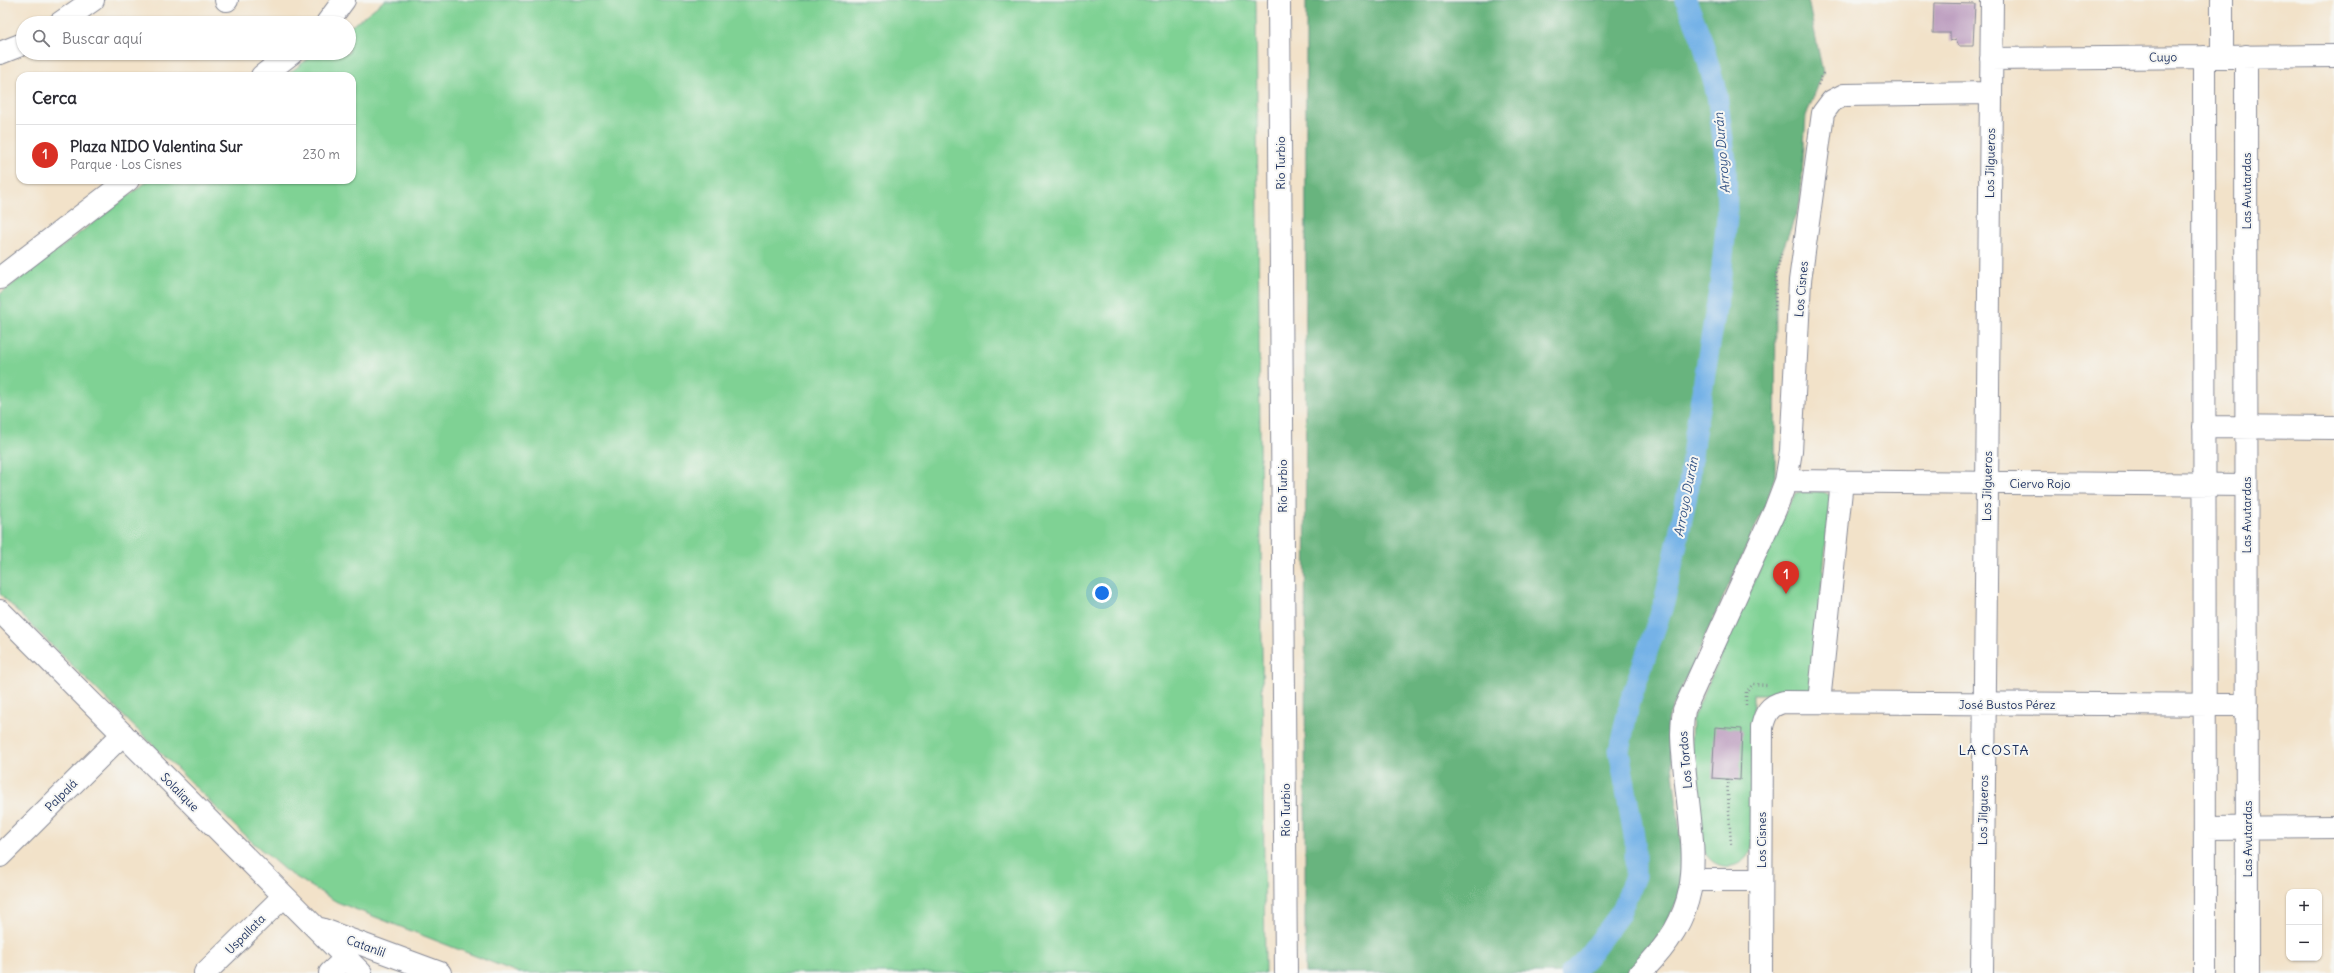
<!DOCTYPE html>
<html lang="es">
<meta charset="utf-8">
<style>
body{margin:0;font-family:Delius,sans-serif;background:#f7f7f7;color:#2b2b33}
.controls{position:absolute;right:12px;bottom:12px;display:grid;overflow:hidden;border-radius:8px;box-shadow:0 1px 3px #0004}
.controls button{width:36px;height:36px;display:grid;place-items:center;padding:0;border:0;border-bottom:1px solid #e1e1e2;background:#fff;color:#2b2b33;font:20px sans-serif}
.you{position:absolute;left:1102px;top:593px;width:14px;height:14px;margin:-10px;border:3px solid #fff;border-radius:50%;background:#1a73e8;box-shadow:0 0 0 6px #1a73e833}
.badge{display:grid;place-items:center;width:26px;height:26px;border-radius:50%;background:#d93025;color:#fff;font-size:13px;font-weight:700}
.pin{position:absolute;translate:-50% -33px;filter:drop-shadow(0 1px 2px #0008)}
.pin::after{content:'';position:absolute;top:21px;width:14px;height:12px;background:inherit;clip-path:polygon(0 0,100% 0,50% 100%)}
.list{margin:0;padding:0;list-style:none}
h2{display:flex;justify-content:space-between;align-items:center;height:52px;margin:0;padding:0 16px;font-size:17px}
h2 small{font-size:13px;font-weight:400;color:#7c7c81}
.list li{display:grid;grid-template-columns:26px 1fr auto;gap:12px;align-items:center;box-sizing:border-box;height:60px;padding:0 16px;border-top:1px solid #e1e1e2}
.list b{display:block;font-size:15px;white-space:nowrap}
.list p{margin:0;font-size:13px;white-space:nowrap;color:#7c7c81}
.list em{font-size:13px;font-style:normal;color:#7c7c81}
.icon{flex:none;width:22px;height:22px;fill:none;stroke:currentColor;stroke-width:2;stroke-linecap:round;stroke-linejoin:round}
.map{position:relative;flex:none;width:2334px;height:973px;overflow:hidden}
.search{position:absolute;background:#fff;box-shadow:0 1px 3px #0004;left:16px;top:16px;width:340px;height:44px;display:flex;align-items:center;gap:10px;box-sizing:border-box;padding:0 14px;border-radius:22px;color:#7c7c81;font-size:15px}
.panel{position:absolute;background:#fff;box-shadow:0 1px 3px #0004;left:16px;top:72px;width:340px;height:112px;border-radius:12px}
.map>svg:first-child{display:block}
.green{fill:#7fd294;stroke:#4d8079}
.forest{fill:#67b47e;stroke:#41726e}
.lines{fill:none;stroke-linecap:round;stroke-linejoin:round}
.canal{stroke:#75b2e7;stroke-width:21}
.building{fill:#bb9bbe}
.minor-casing{stroke:#868894;stroke-width:24}
.path{stroke:#868894;stroke-width:2.5;stroke-dasharray:1 3;stroke-linecap:butt}
.minor{stroke:#fff;stroke-width:22}
.labels{text-anchor:middle;dominant-baseline:central;stroke-width:4;stroke-linejoin:round;paint-order:stroke}
.street-label{font-size:12px;fill:#1b2f5e;stroke:#f6f6f2}
.water-label{font-size:13px;font-style:italic;fill:#365687;stroke:#f6f6f2}
.quarter-label{font-size:14px;letter-spacing:1px;fill:#1b2f5e;stroke:#f6f6f2}
</style>
<div class="map">
<svg width="2334" height="973" viewBox="0 0 2334 973">
<rect width="100%" height="100%" fill="#f6f6f2"/>
<filter id="ink" filterUnits="userSpaceOnUse"><feTurbulence type="fractalNoise" baseFrequency=".025" numOctaves="2"/><feDisplacementMap in="SourceGraphic" scale="8" xChannelSelector="R" yChannelSelector="G"/><feConvolveMatrix kernelMatrix="1 2 1 2 8 2 1 2 1" color-interpolation-filters="sRGB"/></filter>
<filter id="wash" filterUnits="userSpaceOnUse"><feTurbulence type="fractalNoise" baseFrequency=".012" numOctaves="4" result="noise"/><feDisplacementMap in="SourceGraphic" scale="16" xChannelSelector="R" yChannelSelector="G"/><feGaussianBlur stdDeviation="0.9" result="paint"/><feColorMatrix in="noise" values="0 0 0 0 0 0 0 0 0 0 0 0 0 0 0 0 0 1.4 0 .05"/><feComposite in="paint" operator="in"/></filter>
<g filter="url(#wash)">
<rect width="100%" height="100%" fill="#f2e2c9"/>
<path class="green" d="M385 0H1256L1265 973H519L337 902 286 871 243 834 0 594V294L149 180H352V76H285L316 53H349V28Z
M1802 491 1824 492 1831 496 1811 690 1801 694H1753V844C1746 873 1711 874 1702 846L1691 740 1692 720 1790 502 1797 493Z"/>
<path class="forest" d="M1306 0H1808L1823 73 1806 116 1800 204 1779 259 1776 275 1775 476 1766 504 1667 720 1684 868 1680 895 1667 923 1645 956 1627 973H1305Z"/>
<g class="lines">
<path class="canal" d="M1571 973 1586 959 1619 915 1635 876V842L1619 750 1630 701 1664 603 1677 544 1689 485 1694 439 1720 285 1727 218 1726 162 1717 95 1702 40 1686 0"/>
</g>
<g id="blocks">
<path class="building" d="M1934 3 1975 4 1973 46H1959L1956 39 1950 41V33H1933Z
M1715 727 1742 729 1740 780 1712 778Z"/>
</g>
</g>
<g filter="url(#ink)">
<use href="#blocks" fill-opacity="0" stroke="#868894" stroke-width="1"/>
<g class="lines">
<defs>
<path id="minor" d="M226 0H227
M1279 0 1286 973
M2222 0V57
M60 23 93 0
M327 23 344 0
M0 53 23 44
M2246 56 2247 973
M2204 57 2205 973
M1991 59 2334 56
M262 76 292 53
M0 278 128 180
M2204 427 2334 428
M1786 481 2246 485
M0 611 361 973
M1819 702 1842 481
M2205 828 2334 827
M0 856 123 734
M1693 880H1761
M321 929 440 973
M205 973 284 896
M330 973 346 958
M1640 973C1708 907 1694 860 1685 774 1683 752 1680 732 1684 710L1775 510 1786 481 1791 451 1800 281 1823 113 1832 101 1844 95 1991 93
M1761 973 1762 727C1765 714 1769 705 1784 702L2247 705
M1982 973 1992 0"/>
</defs>
<use href="#minor" class="minor-casing"/>
<path class="path" d="M1818 85 1823 73
M1775 310 1776 275 1781 254
M1746 705V692L1753 684 1767 685
M1727 779 1731 845"/>
<use href="#minor" class="minor"/>
</g>
</g>
<g class="labels">
<g class="street-label">
<text transform="translate(2163 57) rotate(-1)">Cuyo</text>
<text transform="translate(1280 163) rotate(-90)">Río Turbio</text>
<text transform="translate(1990 163) rotate(-89)">Los Jilgueros</text>
<text transform="translate(2246 191) rotate(-90)">Las Avutardas</text>
<text transform="translate(1801 289) rotate(-85)">Los Cisnes</text>
<text x="2040" y="483">Ciervo Rojo</text>
<text transform="translate(1282 486) rotate(-90)">Río Turbio</text>
<text transform="translate(1987 486) rotate(-89)">Los Jilgueros</text>
<text transform="translate(2246 515) rotate(-90)">Las Avutardas</text>
<text x="2007" y="704">José Bustos Pérez</text>
<text transform="translate(1685 760) rotate(-95)">Los Tordos</text>
<text transform="translate(180 792) rotate(45)">Solalique</text>
<text transform="translate(61 795) rotate(-45)">Palpalá</text>
<text transform="translate(1285 810) rotate(-90)">Río Turbio</text>
<text transform="translate(1983 810) rotate(-89)">Los Jilgueros</text>
<text transform="translate(2247 839) rotate(-90)">Las Avutardas</text>
<text transform="translate(1761 840) rotate(-90)">Los Cisnes</text>
<text transform="translate(245 934) rotate(-45)">Uspallata</text>
<text transform="translate(366 946) rotate(20)">Catanlil</text>
</g>
<g class="water-label">
<text transform="translate(1722 153) rotate(-95)">Arroyo Durán</text>
<text transform="translate(1686 497) rotate(-79)">Arroyo Durán</text>
</g>
<g class="quarter-label">
<text x="1994" y="750">LA COSTA</text>
</g>
</g>
</svg>
<div class="controls">
<button>+</button>
<button>−</button>
</div>
<div class="you"></div>
<div class="pin badge" style="left:1786px;top:594px">1</div>
<div class="search"><svg class="icon" aria-label="search" viewBox="0 0 24 24"><circle cx="10" cy="10" r="6"/><path d="M15 15l6 6"/></svg>Buscar aquí</div>
<section class="panel">
<h2>Cerca<small></small></h2>
<ul class="list">
<li><span class="badge">1</span><div><b>Plaza NIDO Valentina Sur</b><p>Parque · Los Cisnes</p></div><em>230 m</em></li>
</ul>
</section>
</div>
